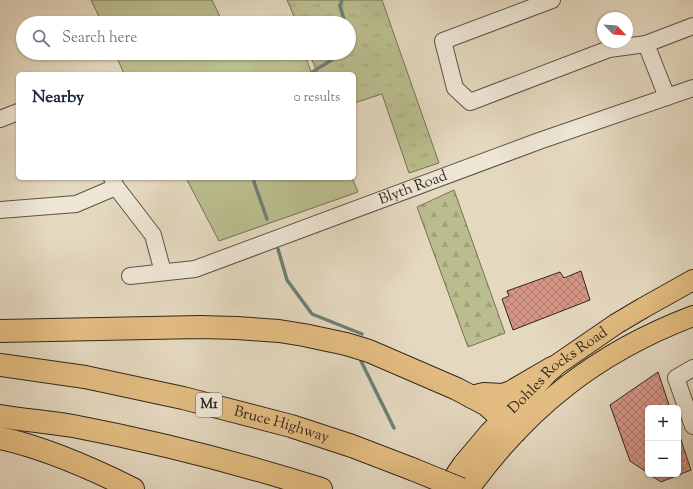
<!DOCTYPE html>
<meta charset="utf-8">
<style>
body{margin:0;font-family:"Sorts Mill Goudy",serif;background:#f2f2f3;color:#1f2937}
.controls{position:absolute;right:12px;bottom:12px;display:grid;overflow:hidden;border-radius:6px;box-shadow:0 1px 3px #0004}
.controls button{width:36px;height:36px;display:grid;place-items:center;padding:0;border:0;border-bottom:1px solid #e0e1e3;background:#fff;color:#1f2937;font:20px sans-serif}
.compass{position:absolute;left:597px;top:12px;width:36px;height:36px;border-radius:50%;background:#fff;box-shadow:0 1px 3px #0004;rotate:115deg}
.list{margin:0;padding:0;list-style:none}
h2{display:flex;justify-content:space-between;align-items:center;height:52px;margin:0;padding:0 16px;font-size:17px}
h2 small{font-size:13px;font-weight:400;color:#747a83}
.icon{flex:none;width:22px;height:22px;fill:none;stroke:currentColor;stroke-width:2;stroke-linecap:round;stroke-linejoin:round}
.map{position:relative;flex:none;width:693px;height:489px;overflow:hidden}
.search{position:absolute;background:#fff;box-shadow:0 1px 3px #0004;left:16px;top:16px;width:340px;height:44px;display:flex;align-items:center;gap:10px;box-sizing:border-box;padding:0 14px;border-radius:22px;color:#747a83;font-size:15px}
.panel{position:absolute;background:#fff;box-shadow:0 1px 3px #0004;left:16px;top:72px;width:340px;height:108px;border-radius:6px}
.map>svg:first-child{display:block}
.green{fill:#babd8e;stroke:#767256}
.forest{fill:url(#forest-firs);stroke:#767256}
.park{fill:url(#park-tufts);stroke:#767256}
.lines{fill:none;stroke-linecap:round;stroke-linejoin:round}
.stream{stroke:#6d7f76;stroke-width:3.5}
.building{fill:url(#building-cross-hatch);stroke:#31271d}
.minor-casing{stroke:#5e5346;stroke-width:18}
.major-casing{stroke:#31271d;stroke-width:22}
.highway-casing{stroke:#31271d;stroke-width:24}
.minor{stroke:#ede6d5;stroke-width:16}
.major{stroke:#e2bc80;stroke-width:20}
.highway{stroke:#e2bc80;stroke-width:22}
.highway-bridge-casing{stroke:#31271d;stroke-width:24;stroke-linecap:butt}
.highway-bridge{stroke:#e2bc80;stroke-width:22}
.labels{text-anchor:middle;dominant-baseline:central;stroke-width:3.5;stroke-linejoin:round;paint-order:stroke}
.shield{fill:#ede6d5;stroke:#696054;stroke-width:1}
.shield-label{font-size:14px;font-weight:bold;fill:#31271d}
.street-label{font-size:15px;fill:#31271d;stroke:#ede6d5}
</style>
<div class="map">
<svg width="693" height="489" viewBox="0 0 693 489">
<defs>
<pattern id="forest-firs" width="22" height="20" patternUnits="userSpaceOnUse"><rect width="22" height="20" fill="#babd8e"/><path d="M5 1l3.5 6h-7zM16 11l3.5 6h-7z" fill="#a0a27a"/></pattern>
<pattern id="park-tufts" width="24" height="20" patternUnits="userSpaceOnUse"><rect width="24" height="20" fill="#babd8e"/><path d="M3 7l-1-3M5 7V3M7 7l1-3M15 17l-1-3M17 17v-4M19 17l1-3" fill="none" stroke="#a0a27a"/></pattern>
<pattern id="building-cross-hatch" width="8" height="8" patternUnits="userSpaceOnUse"><rect width="8" height="8" fill="#d69686"/><path d="M0 0l8 8M0 8l8-8" fill="none" stroke="#ae7a6d"/></pattern>
</defs>
<rect width="100%" height="100%" fill="#e4d8bf"/>
<filter id="stains"><feTurbulence type="fractalNoise" baseFrequency=".005" numOctaves="4"/><feColorMatrix values="0 0 0 0 .2 0 0 0 0 .09 0 0 0 0 .02 0 0 0 .5 -.17"/></filter>
<radialGradient id="worn" r=".72"><stop offset=".6" stop-color="#630" stop-opacity="0"/><stop offset="1" stop-color="#630" stop-opacity=".3"/></radialGradient>
<path class="green" d="M91 0H212L223 23H102Z
M115 53H304L312 74H124Z
M186 178H352L358 192 219 241Z"/>
<path class="forest" d="M454 190 505 333 468 347 417 207Z"/>
<path class="park" d="M287 0H382L439 163 409 173 382 94 354 103V74H318L309 53H349V23H297Z"/>
<g class="lines">
<path class="stream" d="M342 0 340 6 345 23
M310 74C319 66 332 62 340 53
M254 178V182L267 219
M278 249 287 280 312 314 362 334
M361 361 394 428"/>
</g>
<path class="building" d="M581 271 590 300 513 330 502 299 509 296 507 291 560 272 564 278Z
M658 372 670 408H648V473L630 461 610 405Z
M678 431 691 470 661 482 649 474H678Z"/>
<g class="lines">
<defs>
<g id="minor">
<path d="M552 0 443 41 455 88 470 102 609 49 646 44 693 26"/>
<path d="M646 44 667 97"/>
<path d="M0 119 18 112"/>
<path d="M112 178 116 187 153 235 163 272"/>
<path d="M0 210 76 204 116 187"/>
<path id="s1" d="M130 276 195 269 539 141 693 88"/>
<path d="M693 368 676 378 693 426"/>
</g>
<g id="major">
<path id="s2" d="M446 489 463 464 490 432 534 388 552 368 616 324 643 308 693 280"/>
<path d="M469 489C528 407 598 352 693 316"/>
</g>
<g id="highway">
<path d="M0 331 200 327 237 328 279 331 304 335 346 344 369 351 457 389 487 405 516 431"/>
<path id="s3" d="M0 365 85 377 183 398 291 426 352 446 412 469"/>
<path d="M472 397 484 394 503 395 511 392 552 368"/>
<path d="M0 416C24 420 49 422 73 426 157 442 239 463 321 489"/>
<path d="M0 438C46 448 91 468 133 489"/>
</g>
</defs>
<use href="#minor" class="minor-casing"/>
<use href="#major" class="major-casing"/>
<use href="#highway" class="highway-casing"/>
<use href="#minor" class="minor"/>
<use href="#major" class="major"/>
<use href="#highway" class="highway"/>
<defs>
<path id="highway-bridge" d="M412 469 461 489"/>
</defs>
<use href="#highway-bridge" class="highway-bridge-casing"/>
<use href="#highway-bridge" class="highway-bridge"/>
</g>
<g class="labels">
<rect class="shield" x="196" y="393" width="26" height="24" rx="3"/>
<g class="shield-label">
<text x="209" y="405">M1</text>
</g>
<g class="street-label">
<text stroke="none"><textPath href="#s1" startOffset="298">Blyth Road</textPath></text>
<text stroke="none"><textPath href="#s2" startOffset="164">Dohles Rocks Road</textPath></text>
<text stroke="none"><textPath href="#s3" startOffset="288">Bruce Highway</textPath></text>
</g>
</g>
<rect width="100%" height="100%" filter="url(#stains)"/>
<rect width="100%" height="100%" fill="url(#worn)"/>
</svg>
<div class="controls">
<button>+</button>
<button>−</button>
</div>
<svg class="compass" viewBox="-18 -18 36 36"><path d="M0-13l5 13h-10z" fill="#e53935"/><path d="M0 13l5-13h-10z" fill="#747a83"/></svg>
<div class="search"><svg class="icon" aria-label="search" viewBox="0 0 24 24"><circle cx="10" cy="10" r="6"/><path d="M15 15l6 6"/></svg>Search here</div>
<section class="panel">
<h2>Nearby<small>0 results</small></h2>
<ul class="list">
</ul>
</section>
</div>
